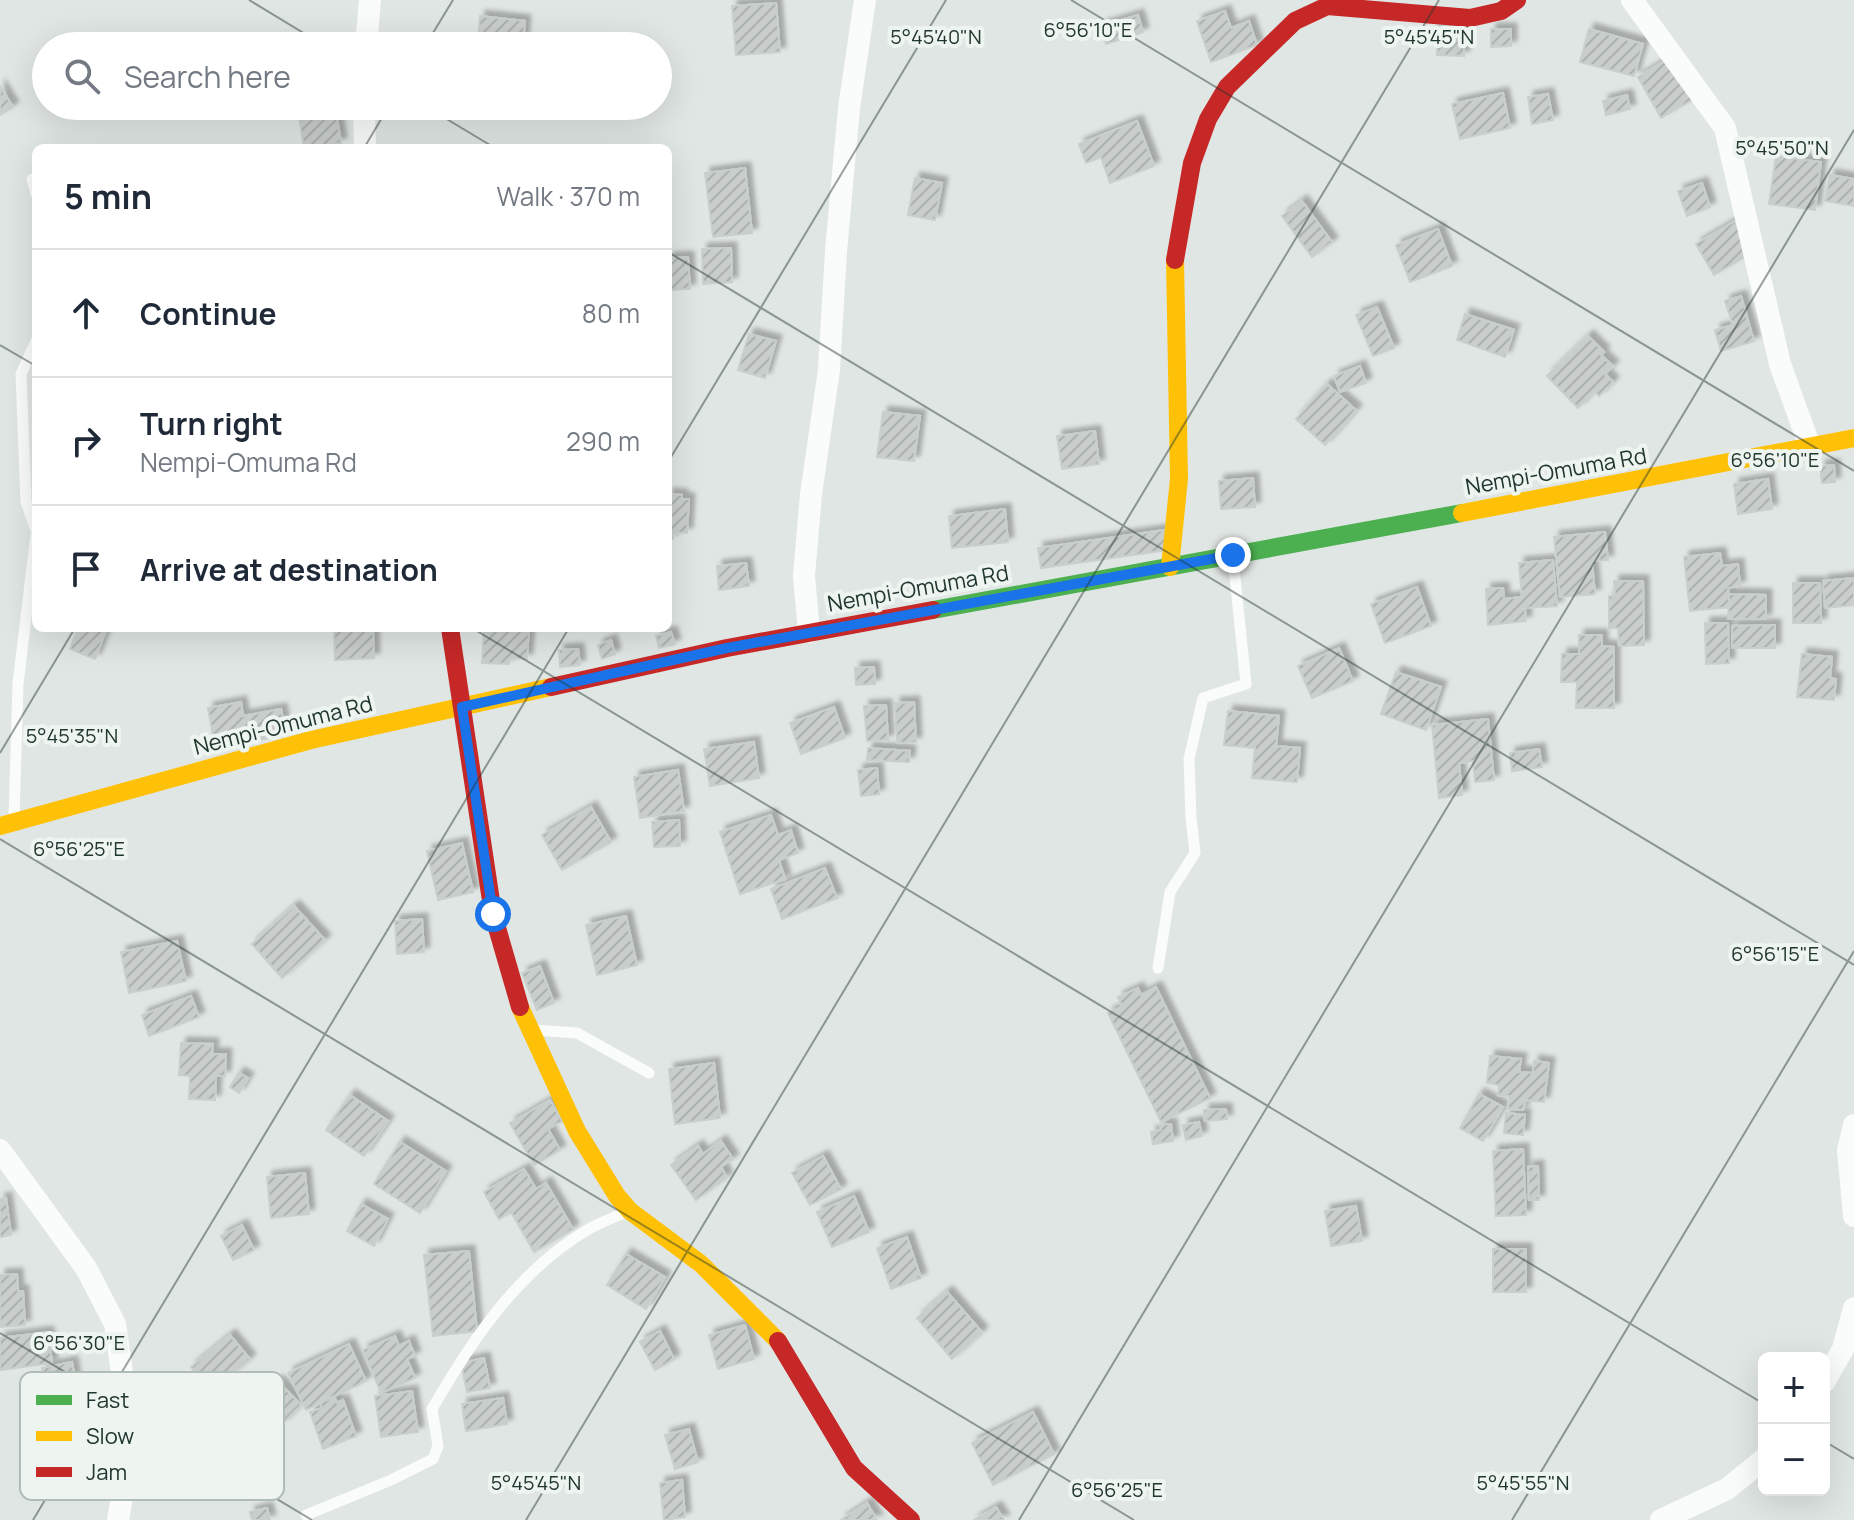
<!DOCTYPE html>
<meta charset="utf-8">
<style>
body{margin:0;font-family:Manrope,sans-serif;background:#f6f6f7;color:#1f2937}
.controls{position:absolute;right:24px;bottom:24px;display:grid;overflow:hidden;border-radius:12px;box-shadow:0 8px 32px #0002}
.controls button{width:72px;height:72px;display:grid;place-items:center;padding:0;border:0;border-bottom:2px solid #e0e1e3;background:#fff;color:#1f2937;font:40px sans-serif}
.stop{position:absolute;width:24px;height:24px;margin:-18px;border:6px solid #1a73e8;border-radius:50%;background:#fff}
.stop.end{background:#1a73e8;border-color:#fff;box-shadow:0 2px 8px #0008}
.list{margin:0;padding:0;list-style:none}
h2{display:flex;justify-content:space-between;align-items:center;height:104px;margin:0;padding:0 32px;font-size:34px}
h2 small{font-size:26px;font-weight:400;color:#747a83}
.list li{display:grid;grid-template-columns:52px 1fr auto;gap:24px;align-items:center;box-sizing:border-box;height:128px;padding:0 32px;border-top:2px solid #e0e1e3}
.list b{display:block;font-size:30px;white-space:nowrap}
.list p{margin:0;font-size:26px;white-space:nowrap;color:#747a83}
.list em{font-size:26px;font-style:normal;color:#747a83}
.icon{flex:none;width:44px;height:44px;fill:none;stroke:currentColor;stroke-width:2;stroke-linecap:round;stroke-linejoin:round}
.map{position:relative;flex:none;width:1854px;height:1520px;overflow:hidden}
.search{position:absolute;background:#fff;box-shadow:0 8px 32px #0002;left:32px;top:32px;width:640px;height:88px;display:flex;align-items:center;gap:20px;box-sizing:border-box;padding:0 28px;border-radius:44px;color:#747a83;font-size:30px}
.panel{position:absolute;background:#fff;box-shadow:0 8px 32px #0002;left:32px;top:144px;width:640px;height:488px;border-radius:12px}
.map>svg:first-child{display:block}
.building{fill:url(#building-hatch);stroke:#c9cfcc;stroke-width:2;filter:url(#shadow)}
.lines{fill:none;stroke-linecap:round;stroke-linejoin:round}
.lane{stroke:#fafbfb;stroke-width:11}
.street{stroke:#fafbfb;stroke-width:22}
.fast{stroke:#4caf50;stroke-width:18}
.slow{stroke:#ffc107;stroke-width:18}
.jam{stroke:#c62828;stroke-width:18}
.route{stroke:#1a73e8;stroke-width:10}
.ticks{fill:none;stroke:#21362e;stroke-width:2;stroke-opacity:0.45}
.labels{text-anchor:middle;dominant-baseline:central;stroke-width:8;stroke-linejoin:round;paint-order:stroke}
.street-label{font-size:22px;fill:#21362e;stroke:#eef5f1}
.key{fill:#eef5f1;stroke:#b0bcb6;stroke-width:2}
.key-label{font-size:22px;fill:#21362e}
.ticks-label{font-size:20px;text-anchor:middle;fill:#21362e;stroke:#eef5f1;stroke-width:8;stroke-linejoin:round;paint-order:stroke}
</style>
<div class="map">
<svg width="1854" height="1520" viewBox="0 0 1854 1520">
<defs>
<pattern id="building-hatch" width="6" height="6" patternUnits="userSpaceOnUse" patternTransform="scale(2)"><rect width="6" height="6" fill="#c9cecc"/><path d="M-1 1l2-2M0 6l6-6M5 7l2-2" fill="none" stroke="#acb2b0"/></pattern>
<filter id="shadow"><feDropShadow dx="5.5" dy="-5.5" stdDeviation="2" flood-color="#0004"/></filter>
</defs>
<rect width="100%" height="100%" fill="#e0e6e3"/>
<path class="building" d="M776 3 780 52 736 55 732 6Z
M1225 11 1231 28 1249 21 1257 45 1211 62 1197 21Z
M1138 15 1143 32 1106 44 1101 26Z
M480 16 525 21 523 44 478 40Z
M1438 24 1464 25V56L1437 55Z
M1491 29H1511V46L1491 47Z
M1589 29 1643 44 1634 76 1580 62Z
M1668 59 1692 100 1661 118 1638 77Z
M0 86 13 107 0 115Z
M1503 93 1510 128 1460 139 1452 104Z
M1548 94 1553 120 1532 124 1528 97Z
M1627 95 1630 109 1606 115 1603 101Z
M316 106H335L341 143 304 148 298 109Z
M1137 121 1154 166 1110 183 1101 157 1086 163 1079 144Z
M1776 156 1821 162 1815 210 1769 204Z
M745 168 752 233 713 237 705 173Z
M1830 175 1854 179V206L1825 201Z
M915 178 942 183 935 220 908 215Z
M1702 183 1710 207 1687 216 1678 191Z
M1302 201 1332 242 1312 257 1282 216Z
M1735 221 1753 252 1714 275 1696 244Z
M1438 229 1452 266 1410 282 1396 245Z
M731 248 732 282 703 284 702 249Z
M688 257 690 289 668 290V258Z
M1741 296 1754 341 1721 351 1715 330 1733 325 1725 301Z
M1377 307 1394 348 1373 356 1356 315Z
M1465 314 1514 330 1505 357 1457 340Z
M749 334 776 341 765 378 738 370Z
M1588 336 1604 352 1601 355 1613 366 1605 374 1613 382 1599 396 1594 391 1578 408 1547 376Z
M1360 366 1366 383 1340 392 1334 376Z
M1327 384 1356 410 1325 445 1296 419Z
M883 412 920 416 914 461 877 457Z
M1095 431 1099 464 1062 469 1057 436Z
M1834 465 1835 482 1822 483 1820 466Z
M1253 478 1255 507 1221 509 1219 481Z
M1768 479 1772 509 1738 514 1734 484Z
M668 494 682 495V499H689L687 533 673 532V539L668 538Z
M1005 509 1008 542 952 548 949 516Z
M1165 530 1168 550 1041 568 1038 548Z
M1605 532 1608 560 1592 561 1595 594 1560 597 1554 537Z
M1720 553 1722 566 1738 564 1740 586 1728 588 1730 607 1690 611 1684 557Z
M1553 560 1557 606 1525 608 1526 621 1488 625 1486 589 1503 588 1504 599 1522 597 1519 563Z
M746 563 749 586 719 590 717 566Z
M1854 578V605L1825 608 1823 581Z
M1614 581H1643L1644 645 1619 646 1618 628H1609V596H1615Z
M1793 583H1820L1821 623H1793Z
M1417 587 1431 626 1385 643 1371 604Z
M1729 594 1766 595V619H1728Z
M1705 623H1728L1729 663 1706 664Z
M1775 625V648H1732V626Z
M78 628H107L95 659 70 649Z
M334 628H373L374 658 335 660Z
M484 628H529L527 659 510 658 509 664 482 663Z
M671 632 675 644 659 648 656 636Z
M1579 635H1602V646L1614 647V708H1576L1577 682H1561L1562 654H1579Z
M611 640 615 654 602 659 598 645Z
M1339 648 1353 681 1312 698 1298 666Z
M578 649 580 665 560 667 559 650Z
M1802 654 1832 657 1830 678 1836 679 1834 700 1797 697Z
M874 667 875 684 856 685 855 668Z
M1396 672 1441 687 1426 730 1381 714Z
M241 702 243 716 281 709 286 735 215 748 208 708Z
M914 702 916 742 897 743 895 703Z
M886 705 888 740 867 741 864 706Z
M834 707 845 738 801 754 790 723Z
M1228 711 1279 716 1276 746 1300 748 1297 782 1252 778 1255 748 1224 745Z
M1488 719 1494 780 1475 782 1473 761 1459 763 1462 795 1439 798 1432 725Z
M754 742 759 778 710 786 704 749Z
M868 748 910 751 909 762 867 760Z
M1539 749 1542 767 1512 771 1510 753Z
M877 768 879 794 861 796 858 770Z
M678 770 684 811 640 818 634 777Z
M591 807 611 842 562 870 542 835Z
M771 815 778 835 791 830 798 853 779 860 785 879 740 894 720 832Z
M679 820 680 846 654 847 652 822Z
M462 843 473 892 438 900 427 851Z
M825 868 837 898 782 919 771 889Z
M294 906 325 940 282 978 252 944Z
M626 916 637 965 597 975 586 925Z
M422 919 424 952 397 954 395 921Z
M177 941 186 981 129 993 121 952Z
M540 966 554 1003 537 1010 522 973Z
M1156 987 1210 1098 1161 1122 1108 1013 1122 1007 1118 997 1138 988 1141 995Z
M191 996 199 1017 149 1036 142 1015Z
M181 1043 213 1044 212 1054H226L225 1076H216L215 1100 189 1099 190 1076 179 1075Z
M1490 1056 1521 1059 1519 1072 1533 1073 1534 1061 1549 1063 1544 1102 1525 1100 1523 1110 1508 1109 1509 1096 1498 1095 1499 1085 1487 1083Z
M714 1063 720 1118 675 1124 669 1069Z
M239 1073 248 1078 239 1093 230 1087Z
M1479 1094 1503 1107 1483 1141 1460 1128Z
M350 1095 388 1121 364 1156 326 1130Z
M550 1100 562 1121 548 1129 560 1150 534 1165 510 1123Z
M1226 1109 1227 1119 1205 1121 1204 1110Z
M1506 1113 1525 1115 1523 1135 1504 1133Z
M1199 1122 1202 1136 1186 1140 1183 1125Z
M1171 1124 1173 1141 1153 1144 1151 1132 1161 1130 1160 1125Z
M721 1141 733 1159 721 1167 727 1177 696 1200 671 1165 698 1146 703 1154Z
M400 1142 446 1171 420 1213 374 1184Z
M1523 1149 1526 1215 1496 1216 1493 1151Z
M823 1156 841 1189 810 1205 792 1173Z
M1538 1166 1539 1200H1529L1528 1167Z
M524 1169 536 1189 546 1183 573 1229 534 1252 511 1212 499 1219 484 1192Z
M305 1173 309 1214 271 1218 267 1177Z
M854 1196 869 1232 832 1247 817 1212Z
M6 1198 11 1235 0 1237V1199Z
M361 1204 388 1219 374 1246 347 1231Z
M1356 1206 1362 1241 1331 1246 1325 1211Z
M242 1225 254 1250 233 1260 221 1236Z
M907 1237 921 1278 891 1289 877 1248Z
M1493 1249H1526V1292H1493Z
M469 1251 477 1331 433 1336 424 1255Z
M626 1254 665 1277 646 1309 607 1285Z
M17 1274 18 1291H23L25 1325 0 1327V1275Z
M947 1292 982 1332 952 1359 917 1318Z
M745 1325 754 1359 718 1369 709 1335Z
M660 1331 674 1359 655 1370 640 1342Z
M48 1332 52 1363 0 1370V1338Z
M230 1335 250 1359 211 1391 191 1367Z
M395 1336 399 1346 409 1341 415 1356 407 1359 415 1378 381 1393 363 1350Z
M349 1344 366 1381 306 1410 288 1373Z
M484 1358 490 1388 467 1392 461 1363Z
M72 1362 79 1404 49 1409 42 1368Z
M278 1381 301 1405 282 1424 259 1399Z
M412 1391 418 1432 381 1437 375 1396Z
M334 1396 337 1403 343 1400 356 1436 323 1449 310 1412 322 1408 320 1401Z
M503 1398 507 1424 466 1431 462 1404Z
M1033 1412 1054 1454 993 1485 972 1443Z
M689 1429 698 1462 675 1469 665 1435Z
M682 1480 685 1517 664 1520 660 1483Z
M867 1503 877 1520H841Z
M996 1507 1004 1520H974Z
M267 1508 270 1520H252L250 1512Z"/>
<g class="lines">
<path class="lane" d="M32 179 36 194
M36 341 21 374 26 502 36 530
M14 818 18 684 36 534
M1158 968 1170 892 1195 853 1191 817 1189 759 1203 698 1246 684 1233 558
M535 1030 577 1033 649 1073
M306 1515 391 1480 433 1459 438 1446 432 1409C472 1340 517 1272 587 1230 599 1223 613 1218 626 1212"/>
<path class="street" d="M1632 0 1725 128 1780 364 1810 447
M366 46 370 0
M364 106 365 148
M809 632 804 576 811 494 829 370 836 251 849 108 865 0
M1854 1125 1848 1150 1854 1216
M0 1150 86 1268 115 1324 126 1401 127 1468 118 1520
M1824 1382 1843 1349 1854 1308
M1661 1520 1727 1489 1764 1459"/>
<path class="fast" d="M933 610 1462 513"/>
<path class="slow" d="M1462 513 1854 438
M1170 567 1179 479 1175 260
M0 826 311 740 551 687
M520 1007 577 1131 617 1196 630 1211 701 1264 778 1341"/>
<path class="jam" d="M1175 260 1192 163 1208 119 1227 87 1295 21 1327 6 1470 18 1501 11 1517 0
M450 628 493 914 520 1007
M551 687 727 648 933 610
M778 1341 854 1468 911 1520"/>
</g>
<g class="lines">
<path class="route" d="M493 914 462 707 727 648 1233 555"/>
</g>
<path class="ticks" d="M249 0 325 46M1071 0 1854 471M425 46 453 0M425 106 495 148M364 148 389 106M668 252 1854 965M0 345 36 366M668 462 946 0M472 628 1764 1404M0 753 75 628M0 839 1134 1520M0 1333 312 1520M1824 1441 1854 1459M33 1520 569 628M526 1520 1439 0M1019 1520 1854 130M1512 1520 1854 951"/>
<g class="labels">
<g class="street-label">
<text transform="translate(1556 471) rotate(-10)">Nempi-Omuma Rd</text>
<text transform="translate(918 588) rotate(-10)">Nempi-Omuma Rd</text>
<text transform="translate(283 725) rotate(-14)">Nempi-Omuma Rd</text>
</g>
</g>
<rect x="20" y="1372" width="264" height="128" rx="12" class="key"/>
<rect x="36" y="1395" width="36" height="10" fill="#4caf50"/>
<rect x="36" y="1431" width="36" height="10" fill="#ffc107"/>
<rect x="36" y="1467" width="36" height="10" fill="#c62828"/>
<g class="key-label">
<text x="86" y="1408">Fast</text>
<text x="86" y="1444">Slow</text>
<text x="86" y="1480">Jam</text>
</g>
<g class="ticks-label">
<text x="1088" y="37">6°56'10"E</text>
<text x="936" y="44">5°45'40"N</text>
<text x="1429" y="44">5°45'45"N</text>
<text x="1782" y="155">5°45'50"N</text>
<text x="1775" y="467">6°56'10"E</text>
<text x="72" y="743">5°45'35"N</text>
<text x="79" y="856">6°56'25"E</text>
<text x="1775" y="961">6°56'15"E</text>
<text x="79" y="1350">6°56'30"E</text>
<text x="536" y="1490">5°45'45"N</text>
<text x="1523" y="1490">5°45'55"N</text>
<text x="1117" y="1497">6°56'25"E</text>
</g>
</svg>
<div class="controls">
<button>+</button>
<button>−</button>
</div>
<div class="stop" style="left:493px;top:914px"></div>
<div class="stop end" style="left:1233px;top:555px"></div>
<div class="search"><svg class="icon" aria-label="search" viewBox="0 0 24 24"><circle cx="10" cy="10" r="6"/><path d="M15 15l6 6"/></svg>Search here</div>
<section class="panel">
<h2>5 min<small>Walk · 370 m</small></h2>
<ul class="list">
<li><svg class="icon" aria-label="ahead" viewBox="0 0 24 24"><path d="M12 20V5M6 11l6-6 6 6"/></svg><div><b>Continue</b></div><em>80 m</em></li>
<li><svg class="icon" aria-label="right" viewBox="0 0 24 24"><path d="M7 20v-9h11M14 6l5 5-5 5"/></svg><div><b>Turn right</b><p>Nempi-Omuma Rd</p></div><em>290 m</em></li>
<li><svg class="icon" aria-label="arrive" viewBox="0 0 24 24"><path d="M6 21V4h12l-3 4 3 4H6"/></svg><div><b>Arrive at destination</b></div></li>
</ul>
</section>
</div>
